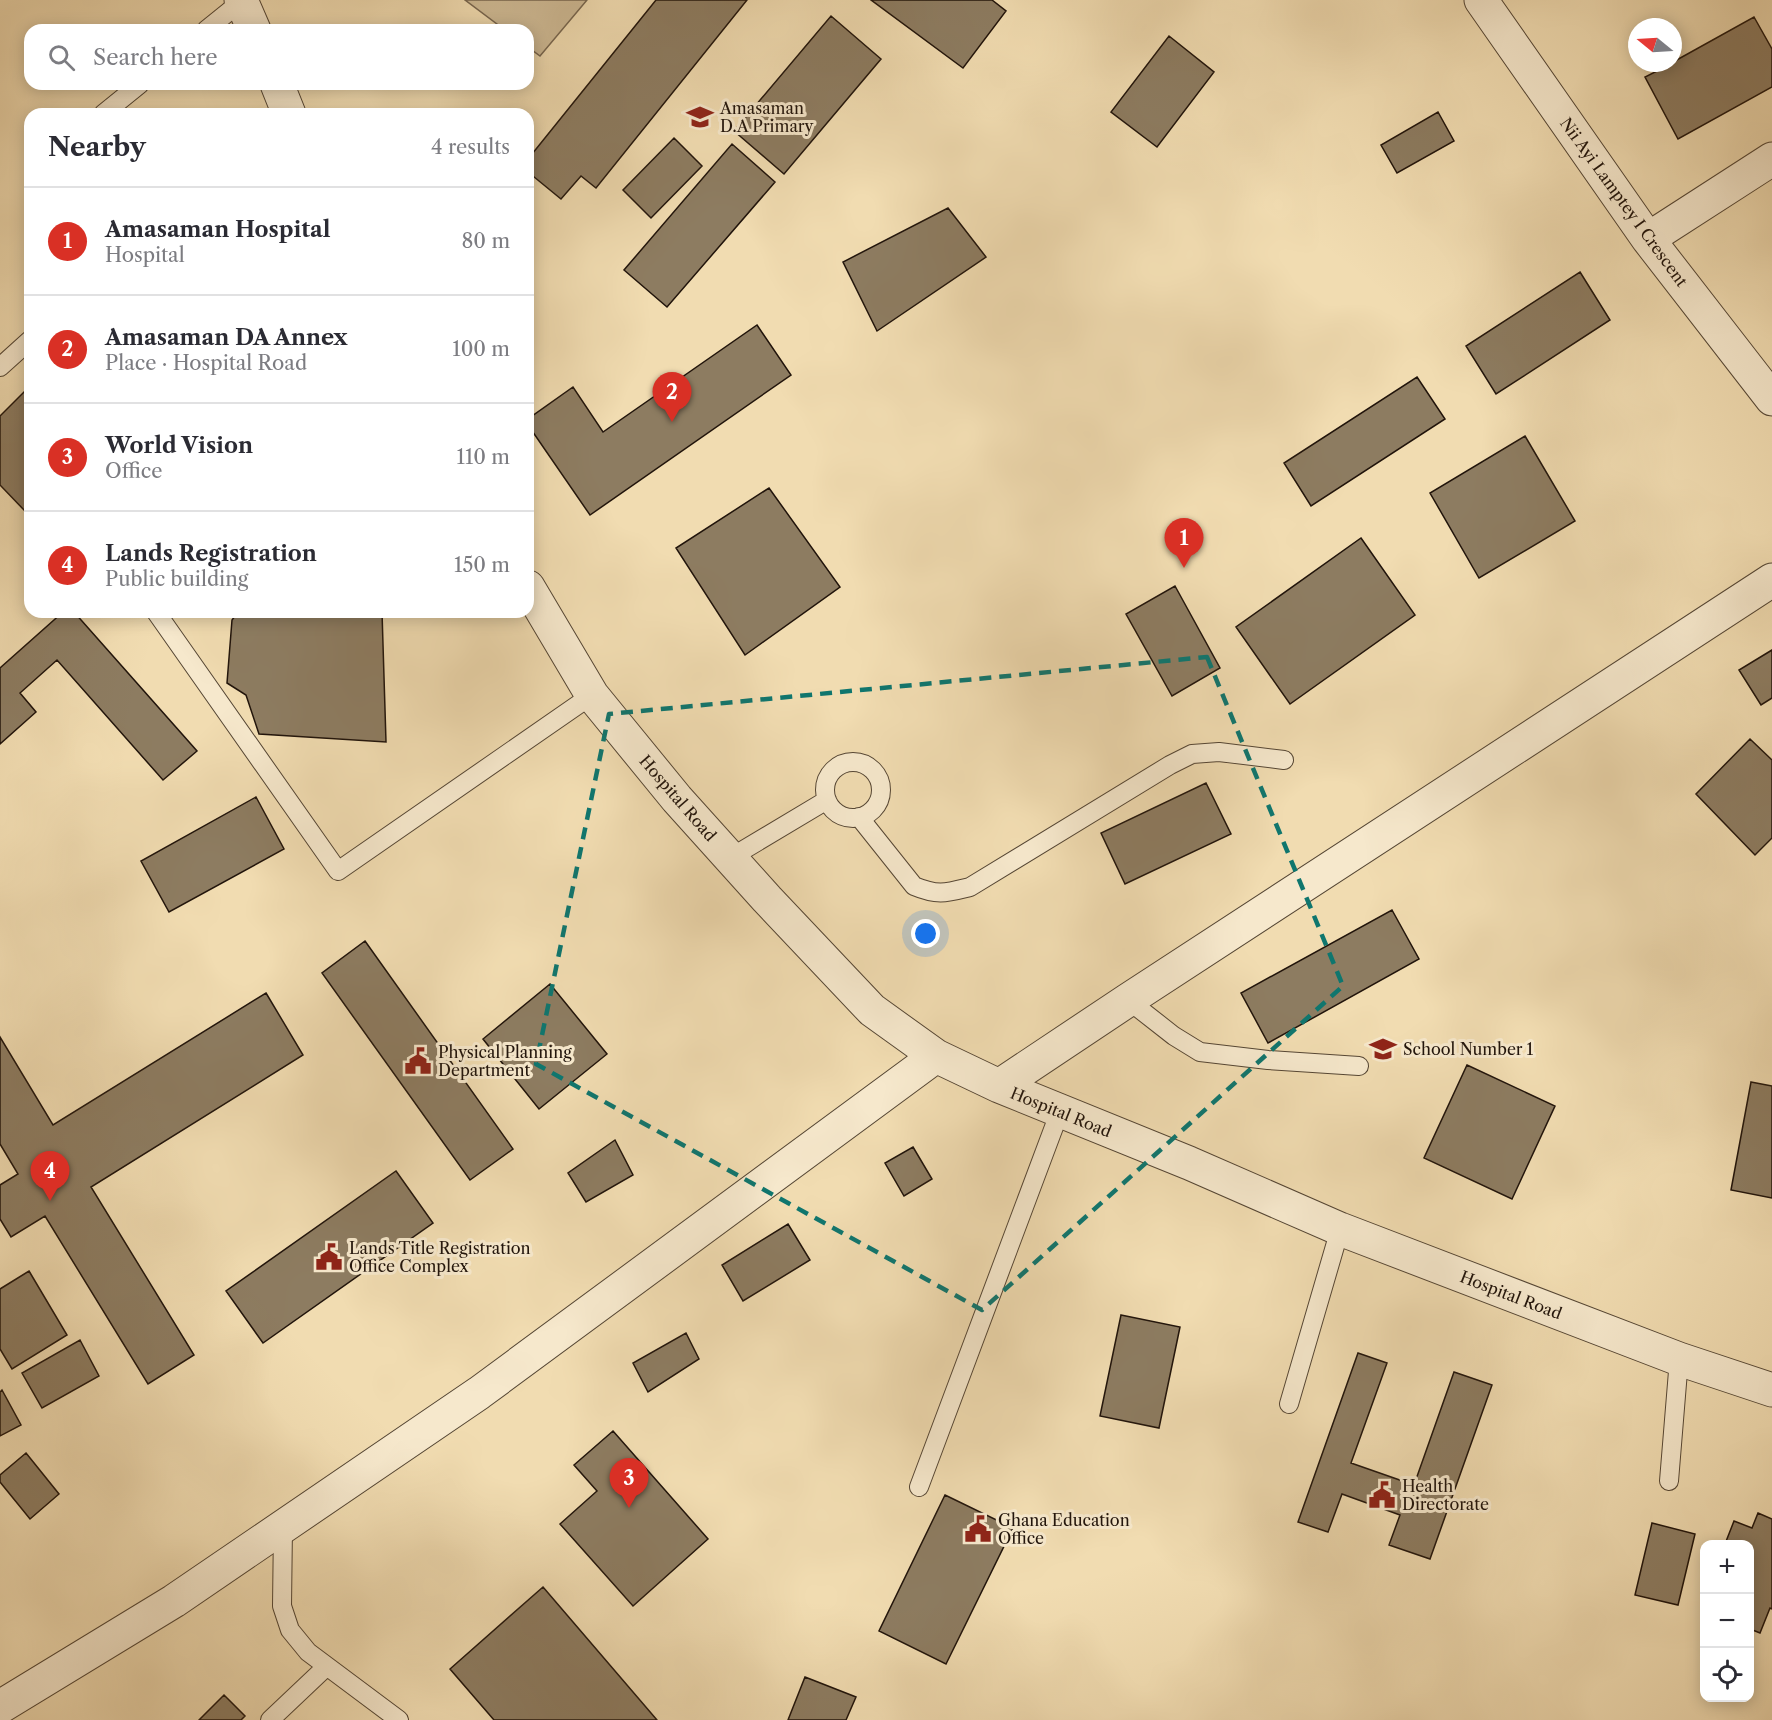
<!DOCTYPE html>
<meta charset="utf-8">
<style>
body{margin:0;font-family:"Libre Caslon Text",serif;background:#f7f7f7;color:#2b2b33}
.controls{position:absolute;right:18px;bottom:18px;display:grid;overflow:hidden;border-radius:12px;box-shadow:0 3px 15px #0003}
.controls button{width:54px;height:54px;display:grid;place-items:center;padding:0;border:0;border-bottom:2px solid #e1e1e2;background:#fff;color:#2b2b33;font:30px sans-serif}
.compass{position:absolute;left:1628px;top:18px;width:54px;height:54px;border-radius:50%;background:#fff;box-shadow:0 3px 15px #0003;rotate:288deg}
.you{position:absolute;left:926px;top:934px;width:21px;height:21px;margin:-15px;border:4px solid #fff;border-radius:50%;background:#1a73e8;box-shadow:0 0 0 9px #1a73e833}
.badge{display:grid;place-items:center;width:39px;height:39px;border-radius:50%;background:#d93025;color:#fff;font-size:20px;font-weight:700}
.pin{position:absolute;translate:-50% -50px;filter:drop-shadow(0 2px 3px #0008)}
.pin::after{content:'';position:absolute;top:32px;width:21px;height:18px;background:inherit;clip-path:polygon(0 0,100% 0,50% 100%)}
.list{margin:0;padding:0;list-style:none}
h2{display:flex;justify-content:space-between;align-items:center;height:78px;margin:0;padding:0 24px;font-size:26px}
h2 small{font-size:20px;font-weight:400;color:#7c7c81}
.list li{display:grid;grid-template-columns:39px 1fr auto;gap:18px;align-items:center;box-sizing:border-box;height:108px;padding:0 24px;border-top:2px solid #e1e1e2}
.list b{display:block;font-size:22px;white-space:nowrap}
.list p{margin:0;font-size:20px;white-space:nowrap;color:#7c7c81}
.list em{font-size:20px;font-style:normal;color:#7c7c81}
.icon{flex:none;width:33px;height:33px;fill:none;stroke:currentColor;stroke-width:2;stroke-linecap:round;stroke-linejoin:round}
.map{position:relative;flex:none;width:1772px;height:1720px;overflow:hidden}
.search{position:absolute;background:#fff;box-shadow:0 3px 15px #0003;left:24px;top:24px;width:510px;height:66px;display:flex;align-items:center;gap:15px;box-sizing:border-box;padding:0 21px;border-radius:18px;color:#7c7c81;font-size:22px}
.panel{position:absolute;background:#fff;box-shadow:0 3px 15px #0003;left:24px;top:108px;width:510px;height:510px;border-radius:18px}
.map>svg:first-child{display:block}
.green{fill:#ceba95;stroke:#786750;stroke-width:1.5}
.building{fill:#8d7c61;stroke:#21140b;stroke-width:1.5}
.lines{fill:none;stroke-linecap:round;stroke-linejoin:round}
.service-casing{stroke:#554634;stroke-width:20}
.minor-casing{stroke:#554634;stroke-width:35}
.service{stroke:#f6e8cc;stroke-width:18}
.minor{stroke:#f6e8cc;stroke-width:33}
.marked{fill:none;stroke:#0f766e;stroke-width:4.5;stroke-dasharray:12 8;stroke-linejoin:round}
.labels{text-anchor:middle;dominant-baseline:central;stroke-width:6;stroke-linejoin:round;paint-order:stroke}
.poi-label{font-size:16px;fill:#21140b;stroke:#f6e8cc;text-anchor:start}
.street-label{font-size:16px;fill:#21140b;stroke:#f6e8cc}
</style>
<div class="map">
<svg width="1772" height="1720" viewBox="0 0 1772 1720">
<rect width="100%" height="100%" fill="#f1dcb1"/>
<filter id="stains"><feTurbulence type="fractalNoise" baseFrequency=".00333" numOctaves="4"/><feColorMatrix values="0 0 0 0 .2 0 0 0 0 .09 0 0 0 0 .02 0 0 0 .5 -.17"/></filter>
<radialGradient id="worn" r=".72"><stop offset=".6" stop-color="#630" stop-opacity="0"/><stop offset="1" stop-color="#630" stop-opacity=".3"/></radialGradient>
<path class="green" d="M465 0H587L540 56 528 47V30H505Z"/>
<path class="building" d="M656 0H747L596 188 581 176 561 199 528 172V159Z
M871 0H992L1006 11 963 68Z
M831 16 881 59 784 174 734 131Z
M1754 17 1772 49V87L1678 139 1645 77 1673 63V62Z
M1169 36 1214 72 1157 147 1111 112Z
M1438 112 1454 141 1397 173 1381 145Z
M674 138 702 166 651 218 623 190Z
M732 144 775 182 667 307 624 270Z
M948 208 986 257 877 331 843 262Z
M1580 272 1610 320 1496 394 1466 346Z
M757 325 791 375 590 515 528 425V419L573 387 603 432Z
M1417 377 1445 419 1311 506 1284 463Z
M30 386V504L24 510 0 485V416Z
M1525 436 1575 521 1479 578 1430 493Z
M769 488 840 587 745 655 676 548Z
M1361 538 1415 615 1290 704 1236 627Z
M1175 586 1220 668 1172 696 1126 614Z
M63 612H74L197 751 163 780 57 660 20 693 36 712 0 744V668Z
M238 612H382L386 742 259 734 246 695 227 683 232 620Z
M1772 650V698L1761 705 1739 670Z
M1750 739 1772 760V838L1755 855 1696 794Z
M1750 739 1772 760V838L1755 855 1696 794Z
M1206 783 1231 834 1125 884 1101 833Z
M256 797 284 849 169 912 141 861Z
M1392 910 1419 959 1268 1043 1241 993Z
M365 941 513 1149 470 1180 322 973Z
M550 984 607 1054 539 1109 483 1039Z
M266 993 303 1055 91 1187 194 1355 148 1384 45 1216 11 1237 0 1219V1185L18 1174 0 1144V1037L53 1125Z
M1467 1065 1555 1106 1512 1199 1424 1158Z
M1751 1082 1772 1086V1198L1731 1190Z
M1751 1082 1772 1086V1198L1731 1190Z
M615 1140 633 1175 586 1202 568 1173Z
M913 1147 932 1179 904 1196 885 1163Z
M396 1171 433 1223 263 1343 226 1291Z
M788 1224 810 1260 743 1301 722 1265Z
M29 1271 67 1335 12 1369 0 1349V1289Z
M1121 1315 1180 1327 1159 1428 1100 1416Z
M686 1333 699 1359 648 1392 633 1363Z
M80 1340 99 1376 42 1408 22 1373Z
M1358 1353 1387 1363 1351 1463 1414 1485 1454 1372 1492 1385 1430 1559 1389 1545 1400 1515 1342 1494 1328 1532 1298 1522Z
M2 1390 21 1425 0 1436V1392Z
M613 1431 708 1539 633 1606 560 1524 597 1491 574 1465Z
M26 1453 59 1494 30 1519 0 1482V1475Z
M945 1495 1013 1528 946 1664 879 1631Z
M1758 1513 1772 1519V1609L1770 1608 1760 1633 1750 1629V1544H1725L1734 1521 1752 1528Z
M1652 1523 1695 1534 1678 1605 1635 1595Z
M543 1587 657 1720H494L450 1669Z
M805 1677 856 1697 846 1720H788Z
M224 1695 245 1716 241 1720H199Z"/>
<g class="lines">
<defs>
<path id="service" d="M206 30 242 1
M103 114 140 84
M0 367 30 340
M156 612 338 871 592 695
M825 790a28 28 0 1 1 56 0a28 28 0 1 1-56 0Z
M859 817 914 886C938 896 946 893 970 887L1170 765 1192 754 1219 752 1284 760
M730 858 827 800
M1128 1000 1174 1036 1200 1052 1268 1060 1359 1066
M1289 1404 1340 1229
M1669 1481 1679 1359
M919 1487 1060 1111
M283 1526 282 1606 290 1630 308 1652 399 1720
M270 1720 326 1667"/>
<path id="minor" d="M241 0 254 30
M1481 0 1648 239 1772 399
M277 84 289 114
M1648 239 1772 159
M528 587 592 695 677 799 767 899 872 1010 936 1056 999 1086 1189 1163 1340 1229 1679 1359 1772 1390
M999 1086 1128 1000 1772 580
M0 1707 174 1601 479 1393 936 1056"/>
</defs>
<use href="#service" class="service-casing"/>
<use href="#minor" class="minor-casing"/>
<use href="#service" class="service"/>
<use href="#minor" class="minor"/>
</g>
<path class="marked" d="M1207 657 1343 986 982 1310 536 1064 609 714Z"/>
<defs>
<symbol id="school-bare" viewBox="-9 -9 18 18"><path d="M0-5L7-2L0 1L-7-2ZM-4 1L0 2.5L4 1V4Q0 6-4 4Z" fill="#8f2418" stroke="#f6e8cc" stroke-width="2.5" paint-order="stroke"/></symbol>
<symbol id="civic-bare" viewBox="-9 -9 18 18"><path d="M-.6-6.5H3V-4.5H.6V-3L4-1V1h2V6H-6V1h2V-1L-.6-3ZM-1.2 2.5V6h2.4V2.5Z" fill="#8f2418" stroke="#f6e8cc" stroke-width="2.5" paint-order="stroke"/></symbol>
</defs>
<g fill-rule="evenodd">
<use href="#school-bare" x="681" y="98" width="38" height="38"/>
<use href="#school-bare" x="1364" y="1030" width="38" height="38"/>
<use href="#civic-bare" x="399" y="1042" width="38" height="38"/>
<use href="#civic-bare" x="310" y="1238" width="38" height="38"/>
<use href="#civic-bare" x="1363" y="1476" width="38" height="38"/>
<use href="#civic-bare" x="959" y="1510" width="38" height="38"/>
</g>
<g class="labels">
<g class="poi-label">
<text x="720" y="108">Amasaman<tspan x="720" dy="18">D.A Primary</tspan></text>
<text x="1403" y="1049">School Number 1</text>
<text x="438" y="1052">Physical Planning<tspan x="438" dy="18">Department</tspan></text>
<text x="349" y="1248">Lands Title Registration<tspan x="349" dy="18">Office Complex</tspan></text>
<text x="1402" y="1486">Health<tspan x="1402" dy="18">Directorate</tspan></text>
<text x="998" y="1520">Ghana Education<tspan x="998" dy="18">Office</tspan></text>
</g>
<g class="street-label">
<text transform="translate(1624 202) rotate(54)">Nii Ayi Lamptey I Crescent</text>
<text transform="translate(678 798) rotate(49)">Hospital Road</text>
<text transform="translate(1061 1112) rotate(22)">Hospital Road</text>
<text transform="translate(1511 1295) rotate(21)">Hospital Road</text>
</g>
</g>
<rect width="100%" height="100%" filter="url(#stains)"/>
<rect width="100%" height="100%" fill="url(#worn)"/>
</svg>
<div class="controls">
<button>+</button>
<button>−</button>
<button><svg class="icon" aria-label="locate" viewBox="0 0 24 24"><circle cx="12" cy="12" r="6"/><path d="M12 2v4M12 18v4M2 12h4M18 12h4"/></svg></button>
</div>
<svg class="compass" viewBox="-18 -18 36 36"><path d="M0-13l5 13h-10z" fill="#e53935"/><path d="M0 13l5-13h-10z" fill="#7c7c81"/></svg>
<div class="you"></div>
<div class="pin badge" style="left:1184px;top:568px">1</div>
<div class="pin badge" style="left:672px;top:422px">2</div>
<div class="pin badge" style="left:629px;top:1508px">3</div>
<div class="pin badge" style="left:50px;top:1201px">4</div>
<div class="search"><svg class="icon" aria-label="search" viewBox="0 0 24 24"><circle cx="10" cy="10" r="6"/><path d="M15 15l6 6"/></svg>Search here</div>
<section class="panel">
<h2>Nearby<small>4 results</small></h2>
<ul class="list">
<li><span class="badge">1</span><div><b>Amasaman Hospital</b><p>Hospital</p></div><em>80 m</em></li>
<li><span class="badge">2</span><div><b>Amasaman DA Annex</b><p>Place · Hospital Road</p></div><em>100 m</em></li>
<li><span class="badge">3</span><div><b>World Vision</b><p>Office</p></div><em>110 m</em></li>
<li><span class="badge">4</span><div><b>Lands Registration</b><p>Public building</p></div><em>150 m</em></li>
</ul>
</section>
</div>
